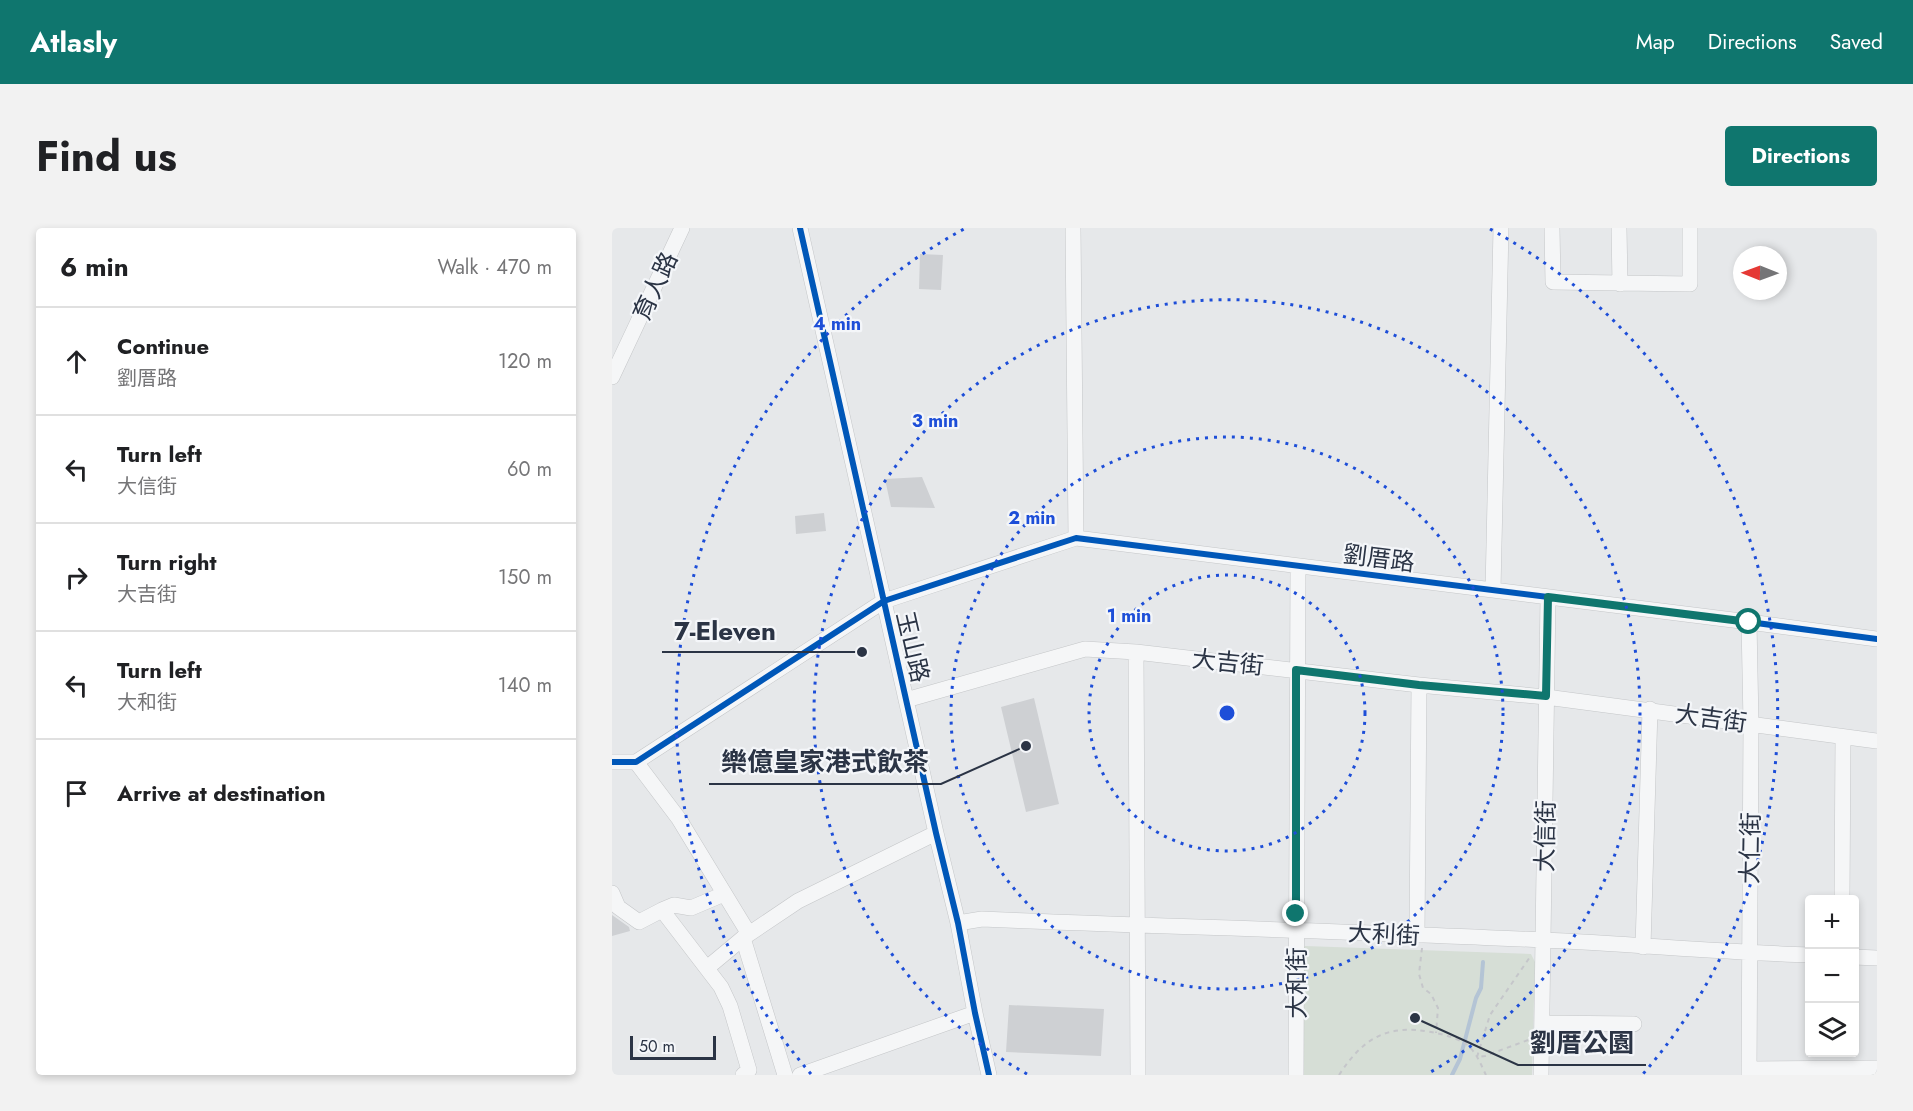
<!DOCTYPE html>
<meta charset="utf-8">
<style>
body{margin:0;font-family:Jost,"Noto Sans TC",sans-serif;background:#f2f2f2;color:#202124}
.controls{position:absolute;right:18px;bottom:18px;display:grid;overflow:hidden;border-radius:6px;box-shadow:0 3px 9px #0003}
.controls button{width:54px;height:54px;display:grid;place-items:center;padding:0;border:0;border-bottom:2px solid #e0e0e0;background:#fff;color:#202124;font:30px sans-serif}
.compass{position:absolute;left:1121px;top:18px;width:54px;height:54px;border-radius:50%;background:#fff;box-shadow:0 3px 9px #0003;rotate:271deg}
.scale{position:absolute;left:18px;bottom:15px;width:86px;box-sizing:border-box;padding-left:6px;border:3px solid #2b3445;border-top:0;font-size:16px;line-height:21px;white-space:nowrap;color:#2b3445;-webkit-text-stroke:4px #f4f6f9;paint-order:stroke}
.stop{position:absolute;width:18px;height:18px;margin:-14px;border:4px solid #0f766e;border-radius:50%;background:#fff}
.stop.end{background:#0f766e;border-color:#fff;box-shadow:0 2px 6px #0008}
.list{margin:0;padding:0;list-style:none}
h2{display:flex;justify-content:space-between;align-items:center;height:78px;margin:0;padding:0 24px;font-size:26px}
h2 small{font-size:20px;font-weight:400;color:#757577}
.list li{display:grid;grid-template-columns:39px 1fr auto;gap:18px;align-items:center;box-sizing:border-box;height:108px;padding:0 24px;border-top:2px solid #e0e0e0}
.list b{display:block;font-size:22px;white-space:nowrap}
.list p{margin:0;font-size:20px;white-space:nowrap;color:#757577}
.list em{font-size:20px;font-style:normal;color:#757577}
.icon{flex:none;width:33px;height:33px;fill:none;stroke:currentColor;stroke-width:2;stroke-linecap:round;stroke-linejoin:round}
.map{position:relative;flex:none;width:1265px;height:847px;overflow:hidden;border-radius:6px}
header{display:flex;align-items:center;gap:36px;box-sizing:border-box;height:84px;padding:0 30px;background:#0f766e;color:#fff}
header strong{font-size:28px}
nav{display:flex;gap:33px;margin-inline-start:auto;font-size:21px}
.intro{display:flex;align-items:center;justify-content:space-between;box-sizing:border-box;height:144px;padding:0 36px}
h1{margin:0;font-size:42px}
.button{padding:15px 27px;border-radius:6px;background:#0f766e;color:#fff;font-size:21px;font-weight:700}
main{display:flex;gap:36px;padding:0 36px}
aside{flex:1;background:#fff;border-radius:6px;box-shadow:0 3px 9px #0003}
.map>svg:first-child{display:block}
.green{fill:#d6ded6}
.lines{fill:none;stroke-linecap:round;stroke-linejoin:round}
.stream{stroke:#b4c4d5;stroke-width:4}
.building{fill:#ced0d3}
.minor-casing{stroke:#c4c6c8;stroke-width:16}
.path{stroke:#c5c6ca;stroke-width:2;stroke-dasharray:4.5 4.5;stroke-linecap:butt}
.minor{stroke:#f5f6f7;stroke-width:15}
.cycleway-casing{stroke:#f4f6f9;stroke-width:10}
.cycleway{stroke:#0057b8;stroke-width:6}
.route{stroke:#0f766e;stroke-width:8}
.ring{fill:none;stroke:#1d4ed8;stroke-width:3;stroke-dasharray:3 6}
.labels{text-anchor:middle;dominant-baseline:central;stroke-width:4.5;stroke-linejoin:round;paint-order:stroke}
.street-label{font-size:24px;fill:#2b3445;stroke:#f4f6f9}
.centre{fill:#1d4ed8;stroke:#f4f6f9;stroke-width:3}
.ring-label{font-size:18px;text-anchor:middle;font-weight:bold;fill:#1d4ed8;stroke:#f4f6f9;stroke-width:4.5;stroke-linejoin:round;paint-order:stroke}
.leader{fill:none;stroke:#2b3445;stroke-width:2}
.callout-dot{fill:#2b3445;stroke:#f4f6f9;stroke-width:2}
.callout-label{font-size:26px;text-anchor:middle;font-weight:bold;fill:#2b3445;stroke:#f4f6f9;stroke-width:4.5;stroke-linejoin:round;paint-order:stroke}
</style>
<header>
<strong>Atlasly</strong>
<nav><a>Map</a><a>Directions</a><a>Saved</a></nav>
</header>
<div class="intro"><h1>Find us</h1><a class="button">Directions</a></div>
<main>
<aside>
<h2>6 min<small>Walk · 470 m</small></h2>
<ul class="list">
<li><svg class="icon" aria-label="ahead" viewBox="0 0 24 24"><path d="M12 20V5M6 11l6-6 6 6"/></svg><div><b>Continue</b><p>劉厝路</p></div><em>120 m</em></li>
<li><svg class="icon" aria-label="left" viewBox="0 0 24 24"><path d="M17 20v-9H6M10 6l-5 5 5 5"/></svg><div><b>Turn left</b><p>大信街</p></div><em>60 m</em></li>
<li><svg class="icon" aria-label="right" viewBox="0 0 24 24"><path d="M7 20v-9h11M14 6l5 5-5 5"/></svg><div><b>Turn right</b><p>大吉街</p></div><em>150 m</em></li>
<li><svg class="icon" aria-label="left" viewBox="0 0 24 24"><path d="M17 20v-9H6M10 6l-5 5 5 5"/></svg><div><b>Turn left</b><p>大和街</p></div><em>140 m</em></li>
<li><svg class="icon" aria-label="arrive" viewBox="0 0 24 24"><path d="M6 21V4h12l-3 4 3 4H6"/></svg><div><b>Arrive at destination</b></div></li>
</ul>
</aside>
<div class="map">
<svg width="1265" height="847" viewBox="0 0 1265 847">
<rect width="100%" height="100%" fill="#e6e8ea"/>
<path class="green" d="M693 718 919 726 923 734 920 847H685V726Z"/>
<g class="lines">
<path class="stream" d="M840 847 848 831 864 770 869 760 871 734"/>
</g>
<path class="building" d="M308 26 331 27 329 62 307 61Z
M310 249 323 280 279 279 273 251Z
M212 285 214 303 184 306 183 288Z
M422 470 447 576 414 584 389 479Z
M0 687 17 699 18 703 0 708Z
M397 777 492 781 489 828 394 824Z"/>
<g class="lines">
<defs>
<path id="minor" d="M188 0 324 605 346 695 363 785 377 847
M461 0 464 310
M940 0 941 54 1078 56V0
M1007 0 1008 56
M0 149 70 0
M881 362 889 0
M524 424 526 847
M294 472 473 421 524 424 807 457 934 469 1265 513
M0 534H24L272 373 464 310 1137 394 1265 411
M24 534 67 591 137 706
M0 665 6 679 27 694 50 682 109 759 118 778 137 842 131 847
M1230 672 1231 509
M50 682 62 677 79 680 112 666
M346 695 370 691C557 699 744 703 931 712 1020 716 1109 724 1198 727
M805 707 807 457
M131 710 173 847
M1031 719 1038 481
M1242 729 1265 730
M95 740 131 710 186 673 324 605
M930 795 1022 796
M1137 841 1265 840
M188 847 363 785
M684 847 686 339
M929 847 936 369
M1137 847 1139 495 1137 394"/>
</defs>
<use href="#minor" class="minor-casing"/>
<path class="path" d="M810 720 807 746 811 760 819 766 826 780 824 805
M916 812 873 828 865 829 878 787 918 729
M727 847C751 810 775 796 819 804 830 806 845 810 854 816 864 823 869 837 874 847"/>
<use href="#minor" class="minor"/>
<defs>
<path id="cycleway" d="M188 0 324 605 346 695 363 785 377 847
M0 534H24L272 373 464 310 1137 394 1265 411"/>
</defs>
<use href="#cycleway" class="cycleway-casing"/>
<use href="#cycleway" class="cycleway"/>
</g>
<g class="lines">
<path class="route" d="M684 686V442L807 457 934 468 936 369 1137 394"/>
</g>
<g class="ring">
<circle cx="615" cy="485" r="138"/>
<circle cx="615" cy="485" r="276"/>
<path d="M415 846A413 413 0 1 1 815 846"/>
<path d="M199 846A551 551 0 0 1 352 1M878 1A551 551 0 0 1 1031 846"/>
</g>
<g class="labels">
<g class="street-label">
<text transform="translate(43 58) rotate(-65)">育人路</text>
<text transform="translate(767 330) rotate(7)">劉厝路</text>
<text transform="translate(301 419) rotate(77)">玉山路</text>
<text transform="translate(616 434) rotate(6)">大吉街</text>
<text transform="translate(1099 490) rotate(8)">大吉街</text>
<text transform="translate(933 608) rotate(-89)">大信街</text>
<text transform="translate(1138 620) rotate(-89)">大仁街</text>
<text transform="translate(772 706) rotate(3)">大利街</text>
<text transform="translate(684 755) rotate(-90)">大和街</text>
</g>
</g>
<circle cx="615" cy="485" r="9" class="centre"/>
<g class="ring-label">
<text x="225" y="102">4 min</text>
<text x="323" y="199">3 min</text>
<text x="420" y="296">2 min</text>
<text x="517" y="394">1 min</text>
</g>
<path class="leader" d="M250 424L176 424H50M414 518L329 556H97M803 790L906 837H1034"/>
<g class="callout-dot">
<circle cx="250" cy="424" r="6"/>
<circle cx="414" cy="518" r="6"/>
<circle cx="803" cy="790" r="6"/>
</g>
<g class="callout-label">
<text x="113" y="412">7-Eleven</text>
<text x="213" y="543">樂億皇家港式飲茶</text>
<text x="970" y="824">劉厝公園</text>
</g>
</svg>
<div class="controls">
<button>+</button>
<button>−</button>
<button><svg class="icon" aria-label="layers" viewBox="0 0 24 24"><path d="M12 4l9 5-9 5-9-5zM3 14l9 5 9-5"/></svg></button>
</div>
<svg class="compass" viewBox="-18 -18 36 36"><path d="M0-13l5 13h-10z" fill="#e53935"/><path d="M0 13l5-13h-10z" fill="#757577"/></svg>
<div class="scale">50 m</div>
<div class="stop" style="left:1137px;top:394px"></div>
<div class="stop end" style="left:684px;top:686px"></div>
</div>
</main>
